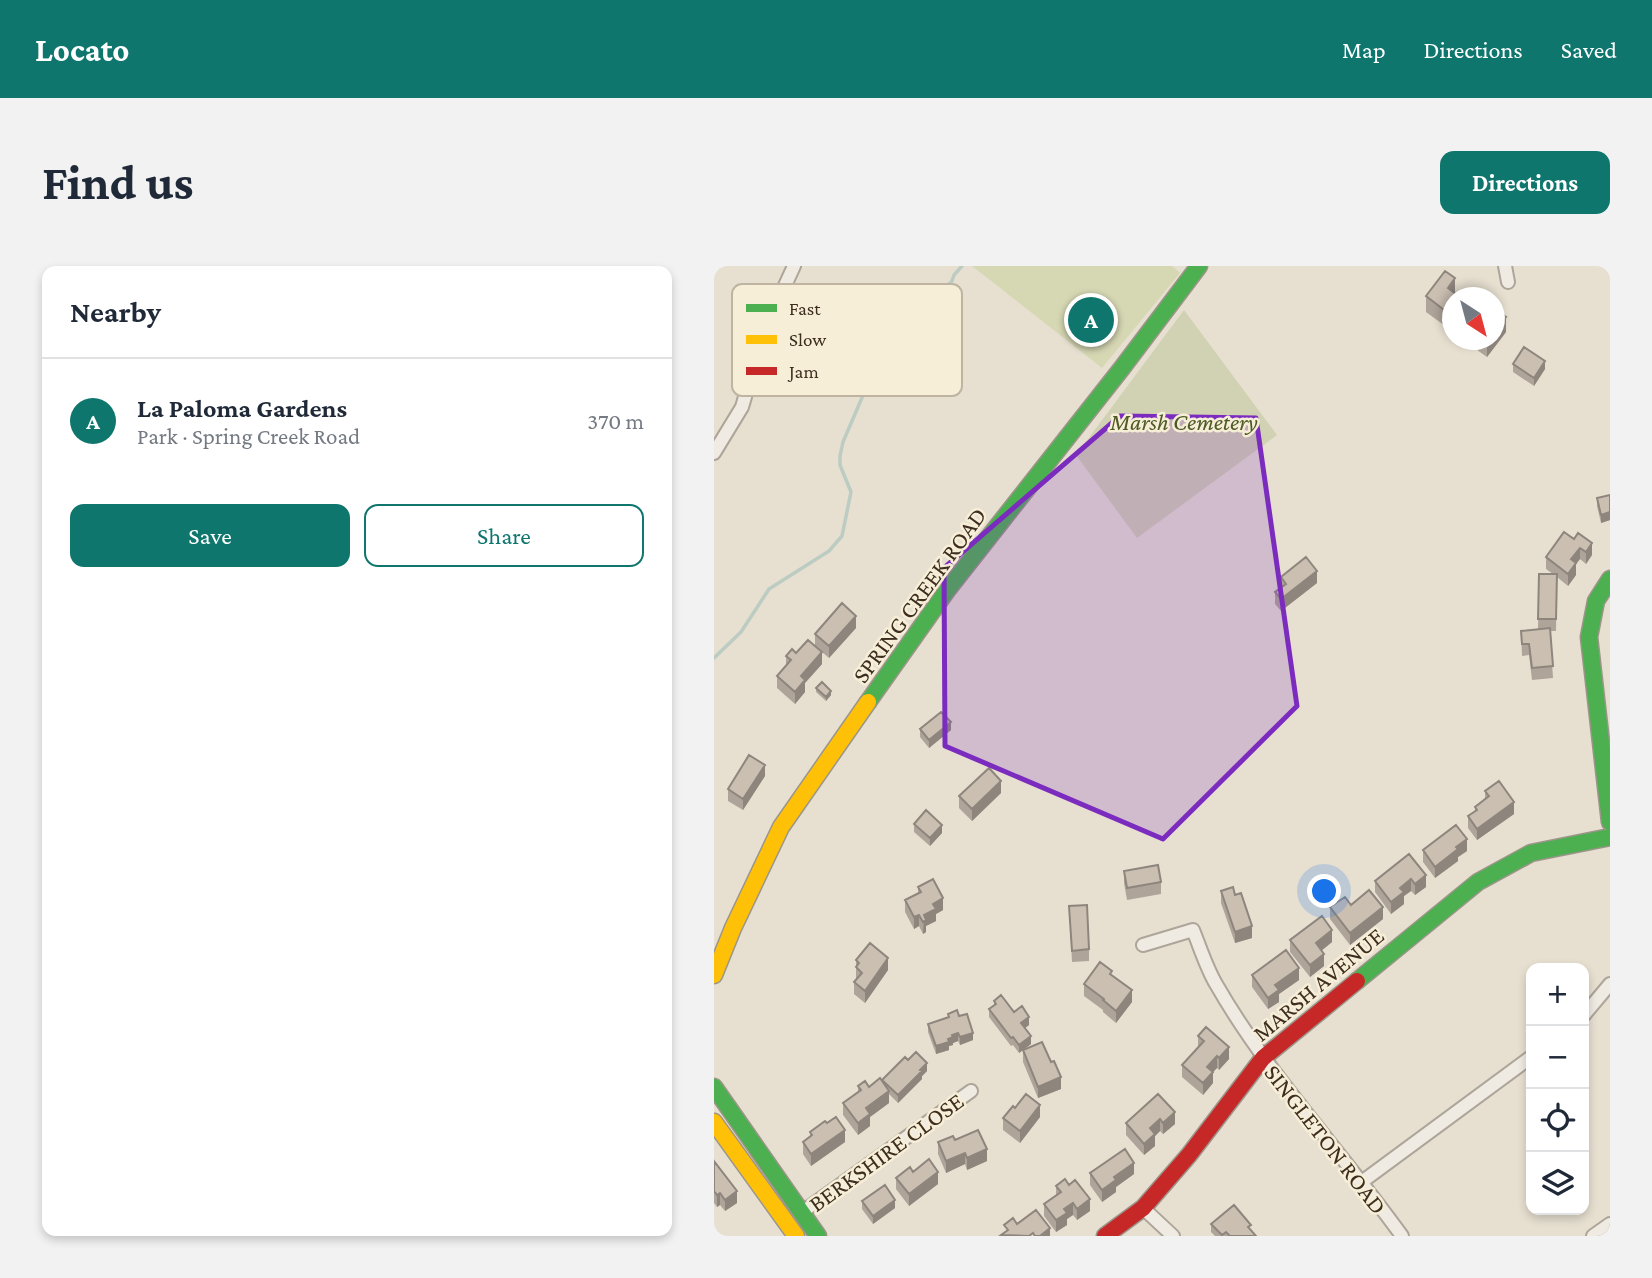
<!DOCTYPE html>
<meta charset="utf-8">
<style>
body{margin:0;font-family:"Crimson Pro",serif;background:#f2f2f3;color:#1f2937}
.controls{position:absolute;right:21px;bottom:21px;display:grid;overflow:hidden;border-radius:14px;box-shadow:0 4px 10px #0003}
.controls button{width:63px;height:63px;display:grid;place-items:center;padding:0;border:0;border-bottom:2px solid #e0e1e3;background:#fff;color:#1f2937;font:35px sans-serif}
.compass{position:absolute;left:728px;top:21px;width:63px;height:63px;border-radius:50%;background:#fff;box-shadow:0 4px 10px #0003;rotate:144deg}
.you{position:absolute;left:611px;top:626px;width:24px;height:24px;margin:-18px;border:5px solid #fff;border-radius:50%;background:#1a73e8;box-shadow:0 0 0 10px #1a73e833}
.badge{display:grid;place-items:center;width:46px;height:46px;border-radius:50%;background:#0f766e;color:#fff;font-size:23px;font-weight:700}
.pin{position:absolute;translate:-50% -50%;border:4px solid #fff;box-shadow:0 2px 7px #0006}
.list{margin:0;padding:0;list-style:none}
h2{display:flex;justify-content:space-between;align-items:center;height:91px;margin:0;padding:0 28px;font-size:30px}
h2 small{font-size:23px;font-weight:400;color:#747a83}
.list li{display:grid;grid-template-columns:46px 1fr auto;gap:21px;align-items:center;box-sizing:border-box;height:126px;padding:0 28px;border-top:2px solid #e0e1e3}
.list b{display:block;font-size:26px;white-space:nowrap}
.list p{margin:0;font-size:23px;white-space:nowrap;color:#747a83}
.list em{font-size:23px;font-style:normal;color:#747a83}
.actions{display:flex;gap:14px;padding:21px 28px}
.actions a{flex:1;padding:16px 0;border:2px solid #0f766e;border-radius:14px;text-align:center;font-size:24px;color:#0f766e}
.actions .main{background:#0f766e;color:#fff}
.icon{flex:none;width:38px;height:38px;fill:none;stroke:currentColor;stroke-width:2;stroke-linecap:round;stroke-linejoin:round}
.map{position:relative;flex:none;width:896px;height:970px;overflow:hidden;border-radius:14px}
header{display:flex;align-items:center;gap:42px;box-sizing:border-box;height:98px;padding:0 35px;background:#0f766e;color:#fff}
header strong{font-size:33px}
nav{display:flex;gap:38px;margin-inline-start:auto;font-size:24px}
.intro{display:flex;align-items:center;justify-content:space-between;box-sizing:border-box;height:168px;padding:0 42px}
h1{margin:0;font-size:49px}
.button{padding:18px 32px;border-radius:14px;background:#0f766e;color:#fff;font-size:24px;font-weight:700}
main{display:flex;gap:42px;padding:0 42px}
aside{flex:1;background:#fff;border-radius:14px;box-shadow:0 4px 10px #0003}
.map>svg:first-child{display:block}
.green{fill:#d6d7b3}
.cemetery{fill:#d1d1b3}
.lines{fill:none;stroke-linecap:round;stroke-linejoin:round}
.stream{stroke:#bcccc2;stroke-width:3.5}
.street-casing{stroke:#ada599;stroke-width:16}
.fast-casing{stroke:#9c958a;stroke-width:19}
.slow-casing{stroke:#9c958a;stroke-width:19}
.jam-casing{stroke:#9c958a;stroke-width:19}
.street{stroke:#efebe3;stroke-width:12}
.fast{stroke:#4caf50;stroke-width:16}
.slow{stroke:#ffc107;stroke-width:16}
.jam{stroke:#c62828;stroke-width:16}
.wall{fill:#afa499}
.shaded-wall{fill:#8e867d}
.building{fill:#cbbfb2;stroke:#8e867d;stroke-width:2}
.marked{fill:#7b2cbf;fill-opacity:0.2;stroke:#7b2cbf;stroke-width:5;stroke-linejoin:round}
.labels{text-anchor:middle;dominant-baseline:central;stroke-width:5;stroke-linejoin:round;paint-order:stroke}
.park-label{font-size:24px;font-style:italic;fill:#4d5a26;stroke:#f7eed8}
.street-label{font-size:24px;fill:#3d2e20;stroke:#f7eed8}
.key{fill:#f7eed8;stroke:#bfb4a1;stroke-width:2}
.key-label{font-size:19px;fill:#3d2e20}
</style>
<header>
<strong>Locato</strong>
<nav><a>Map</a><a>Directions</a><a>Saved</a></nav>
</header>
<div class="intro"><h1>Find us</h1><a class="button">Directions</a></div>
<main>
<aside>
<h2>Nearby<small></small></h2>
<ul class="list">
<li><span class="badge">A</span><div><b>La Paloma Gardens</b><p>Park · Spring Creek Road</p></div><em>370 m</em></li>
</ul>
<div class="actions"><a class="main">Save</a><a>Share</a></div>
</aside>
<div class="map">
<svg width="896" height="970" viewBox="0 0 896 970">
<rect width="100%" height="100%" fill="#e7e0d1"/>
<path class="green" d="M258 0H458L466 7 388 102Z"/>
<path class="cemetery" d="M470 44 563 169 423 272 362 189Z"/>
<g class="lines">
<path class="stream" d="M0 392 27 366 55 323 115 285 128 270 137 226 126 199V190L129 176 150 127 204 61 225 28 238 15 240 9 248 0"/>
<defs>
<path id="street" d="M791 0 794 16
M0 187 28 141 51 63 80 0
M429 679 479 664C486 681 492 701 502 718 554 809 627 885 688 970
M870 749 896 718
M649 915 817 791
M429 942 459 970
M87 947 257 825
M879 970 896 958"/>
<path id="fast" d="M896 313 882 335 875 371 896 556
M154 436 234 323 408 102 485 0
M643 715 764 616 817 587 896 571
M0 821 104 970"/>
<path id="slow" d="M0 709 19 662 67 561 154 436
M0 856 82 970"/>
<path id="jam" d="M391 970 429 942 475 889 549 792 643 715"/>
</defs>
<use href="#street" class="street-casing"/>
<use href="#fast" class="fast-casing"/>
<use href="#slow" class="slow-casing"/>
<use href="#jam" class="jam-casing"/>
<use href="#street" class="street"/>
<use href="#fast" class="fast"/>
<use href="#slow" class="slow"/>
<use href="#jam" class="jam"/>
</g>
<path class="wall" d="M741 27 738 32V65L712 46V30Z
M792 66 773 91 749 74H780Z
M799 98 831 103 820 120 799 106Z
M896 229V254L887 257 883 240V232Z
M850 266 878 289 872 298 866 293 862 298V309L854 320 843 311 842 365H836L839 412 818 414 815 389 808 390 807 365 824 363 825 308H839L832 303V291Z
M567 311 603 317 567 345 561 338V326L567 322Z
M142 362 115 392 108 386V398L91 417V426L81 438 63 422V410L72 399V390L101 380V368Z
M102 422 117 429 112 435 102 426Z
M206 463 237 464 215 482 206 471Z
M51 510 29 544 14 535V523Z
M771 525 800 548 763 574 754 562V550L761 545V541L771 533Z
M287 527 258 555 245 542V530Z
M200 558 228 567 216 580 200 566Z
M709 584 753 585 744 591V595L721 612 709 596Z
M695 588 712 621 701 629 697 625 690 630V638L677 648 661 626V615Z
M410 605 447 616V628L413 634 410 617Z
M204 621 229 644 222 648V655L212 660V666L209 668 205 660 200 663 191 646V634L204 627Z
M507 625 521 629 538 672 521 677 507 637Z
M637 639 669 653 636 679 616 653V641Z
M355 640 375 683V695L358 696Z
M576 674 618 676 607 685 610 700 596 711 576 686Z
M142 694 174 704 151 737 140 728V716L142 714Z
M538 709 585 714 565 728V736L554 743 538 721Z
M398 710 418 736 402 757 389 746V744L370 730V718Z
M280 735 300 746 315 759 311 762 317 778 305 787 299 779 297 780 275 751V743L280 739Z
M234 748 245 750 259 774 246 779 244 775 239 777V779L235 780V784L222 788 214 766V758L234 752Z
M484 770 515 793 505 804 503 802 499 806V817L489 829 468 811V799L484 782Z
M309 784 347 823 324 832 309 796Z
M194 794 213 805 208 810V813L184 837 175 828V837L156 851V860L144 869 129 849V837L144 827V820L155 821 168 816V814Z
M444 828 461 858 449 868 446 865 441 870V880L430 889 412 869V857Z
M301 842 326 851 306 877 289 864V852Z
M96 866 131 876 97 900 89 888V876L96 872Z
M241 874 273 895 253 904 251 898 232 907 224 888V876Z
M0 895 23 937 11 945 6 939 3 941 0 937Z
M199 906 224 918 195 940 182 923V912Z
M376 907 420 908 402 921V926L388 936 376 919Z
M342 920 376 945 363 954 359 949 353 953V959L342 966 330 950V938L342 929Z
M148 935 181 942 159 958 148 943Z
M497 958 537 964 542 970H501L497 966Z"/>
<path class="shaded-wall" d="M741 12V28L734 22Z
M792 51V66L773 91V75L774 74H780V65Z
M831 95V103L820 120V112Z
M896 246V254L887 257V249Z
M878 277V289L872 298V286Z
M866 282V293L862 298V309L854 320V308L857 293Z
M603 305V317L567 345V333Z
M142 350V362L115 392V380Z
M108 386V398L91 417V426L81 438V426L87 410Z
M117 425V429L112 435V431Z
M237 456V464L215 482V474Z
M51 499V510L29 544V533Z
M287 515V527L258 555V543Z
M800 536V548L763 574V563Z
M228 559V567L216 580V572Z
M753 573V585L744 591V595L721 612V601L742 581Z
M712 609V621L701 629V618Z
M697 613V625L690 630V638L677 648V636L686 622Z
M229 632V644L222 648V655L212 660V666L209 668 210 649 219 638Z
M669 641V653L636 679V667Z
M205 649V660L200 663V651Z
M538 660V672L521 677V666Z
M618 664V676L602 689V677Z
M610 688V700L596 711V699Z
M174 692V704L151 737V725Z
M585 702V714L565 728V736L554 743V732L561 719Z
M418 724V736L402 757V745Z
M315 751V759L307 765V757Z
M244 767V775L239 777V779L235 780V784L222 788V780L234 773 238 769Z
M259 767V774L246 779V771Z
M317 770V778L305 787V779Z
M515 781V793L505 804V792Z
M503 790V802L499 806V817L489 829V817L493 801Z
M213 797V805L208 810V813L184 837V829Z
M347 811V823L324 832V821Z
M175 825V837L156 851V860L144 869V857L152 842Z
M326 839V851L306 877V865Z
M461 846V858L449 868V857Z
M446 853V865L441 870V880L430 889V878L436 862Z
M131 864V876L97 900V888Z
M273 883V895L253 904V892Z
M251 887V898L232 907V895Z
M420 897V908L402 921V926L388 936V924L400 911Z
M224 906V918L195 940V928Z
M23 925V937L11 945V934Z
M6 927V939L3 941V929Z
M376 933V945L363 954V943Z
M181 934V942L159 958V950Z
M359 937V949L353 953V959L342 966V954L350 943Z
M336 962V970H326Z"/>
<path class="building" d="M731 5 741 12 734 22 747 32H738V50L712 30Z
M780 42 792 51 780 65Z
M810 81 831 95 820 112 799 98Z
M896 229V246L887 249 883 232Z
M850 266 860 273 864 267 878 277 872 286 866 282 857 293 862 297 854 308 832 291Z
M592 291 603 305 567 333 561 326 572 318 567 311Z
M825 308H843L842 353H824Z
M128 337 142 350 115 380 101 368Z
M836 362 839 400 818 402 815 378H808L807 365Z
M94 374 108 386 87 410 91 414 81 426 63 410 77 394 72 390 78 383 82 387Z
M108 416 117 425 112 431 102 422Z
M227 446 237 456 215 474 206 463Z
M35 489 51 499 29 533 14 523Z
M275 502 287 515 258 543 245 530Z
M785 515 800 536 763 563 754 550 763 544 761 541 775 530 771 525Z
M212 544 228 559 216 572 200 558Z
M742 559 753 573 742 581 744 583 721 601 709 584Z
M695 588 712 609 701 618 697 613 686 622 690 626 677 636 661 615Z
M444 599 447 616 413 622 410 605Z
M219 613 229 632 219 638 222 643 210 649 212 654 209 656 205 649 200 651 191 634 207 626 204 621Z
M519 621 521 629 527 627 538 660 521 666 507 625Z
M655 624 669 641 636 667 616 641 631 631 637 639Z
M373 639 375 683 358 685 355 640Z
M608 650 618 664 602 677 610 688 596 699 576 674Z
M156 677 174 692 151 725 140 716 148 707 142 701 145 697 142 694Z
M572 684 585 702 561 719 565 724 554 732 538 709Z
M386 696 398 705 396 708 418 724 402 745 389 734 390 733 370 718Z
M287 729 300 746 308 740 315 751 307 757 317 770 305 779 299 771 297 772 275 743 282 738 280 735Z
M243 744 245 750 253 748 259 767 246 771 244 767 238 769 239 771 234 773 235 776 222 780 214 758 235 751 234 748Z
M492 761 515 781 505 792 503 790 493 801 499 806 489 817 468 799 490 775 484 770Z
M328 776 337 796 340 795 347 811 324 821 309 784Z
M202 786 213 797 206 804 208 805 184 829 168 814 191 791 194 794Z
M166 812 175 825 152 842 156 848 144 857 129 837 147 824 144 820 151 815 155 821Z
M312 828 326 839 306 865 289 852 299 840 301 842Z
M444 828 461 846 449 857 446 853 436 862 441 868 430 878 412 857Z
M122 851 131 864 97 888 89 876 98 869 96 866 111 855 113 857Z
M264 864 273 883 253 892 251 887 232 895 224 876 239 870 241 874Z
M411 883 420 897 400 911 402 914 388 924 376 907Z
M215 893 224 906 195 928 182 912 196 901 199 906Z
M0 895 23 925 11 934 6 927 3 929 0 925Z
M351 913 355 919 361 914 376 933 363 943 359 937 350 943 353 947 342 954 330 938 347 926 342 920Z
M171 919 181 934 159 950 148 935Z
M520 939 537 959 534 961 542 970H516L512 966 508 969 497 958Z
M322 944 336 962 326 970H321L319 967 315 970 287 969 294 964 290 959 299 952 303 958Z"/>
<path class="marked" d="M406 150 542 152 583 440 449 573 231 480 230 302Z"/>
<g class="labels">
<g class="park-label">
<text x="470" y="155">Marsh Cemetery</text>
</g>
<g class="street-label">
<text transform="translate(205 329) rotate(-54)">SPRING CREEK ROAD</text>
<text transform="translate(604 718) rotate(-40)">MARSH AVENUE</text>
<text transform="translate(612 873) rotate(52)">SINGLETON ROAD</text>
<text transform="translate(172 886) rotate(-36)">BERKSHIRE CLOSE</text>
</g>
</g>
<rect x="18" y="18" width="230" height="112" rx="10" class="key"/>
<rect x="32" y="38" width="31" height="8" fill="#4caf50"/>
<rect x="32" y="69" width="31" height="9" fill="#ffc107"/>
<rect x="32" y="101" width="31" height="8" fill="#c62828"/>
<g class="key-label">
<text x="75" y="49">Fast</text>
<text x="75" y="80">Slow</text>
<text x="75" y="112">Jam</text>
</g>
</svg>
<div class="controls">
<button>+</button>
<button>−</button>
<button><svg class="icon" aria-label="locate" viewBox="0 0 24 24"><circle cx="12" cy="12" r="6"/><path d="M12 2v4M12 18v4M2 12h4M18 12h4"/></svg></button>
<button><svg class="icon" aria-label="layers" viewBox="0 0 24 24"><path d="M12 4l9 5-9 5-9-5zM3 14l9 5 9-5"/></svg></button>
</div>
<svg class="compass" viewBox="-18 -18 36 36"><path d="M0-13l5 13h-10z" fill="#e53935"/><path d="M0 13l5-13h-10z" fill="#747a83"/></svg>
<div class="you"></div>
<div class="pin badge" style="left:377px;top:54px">A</div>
</div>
</main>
